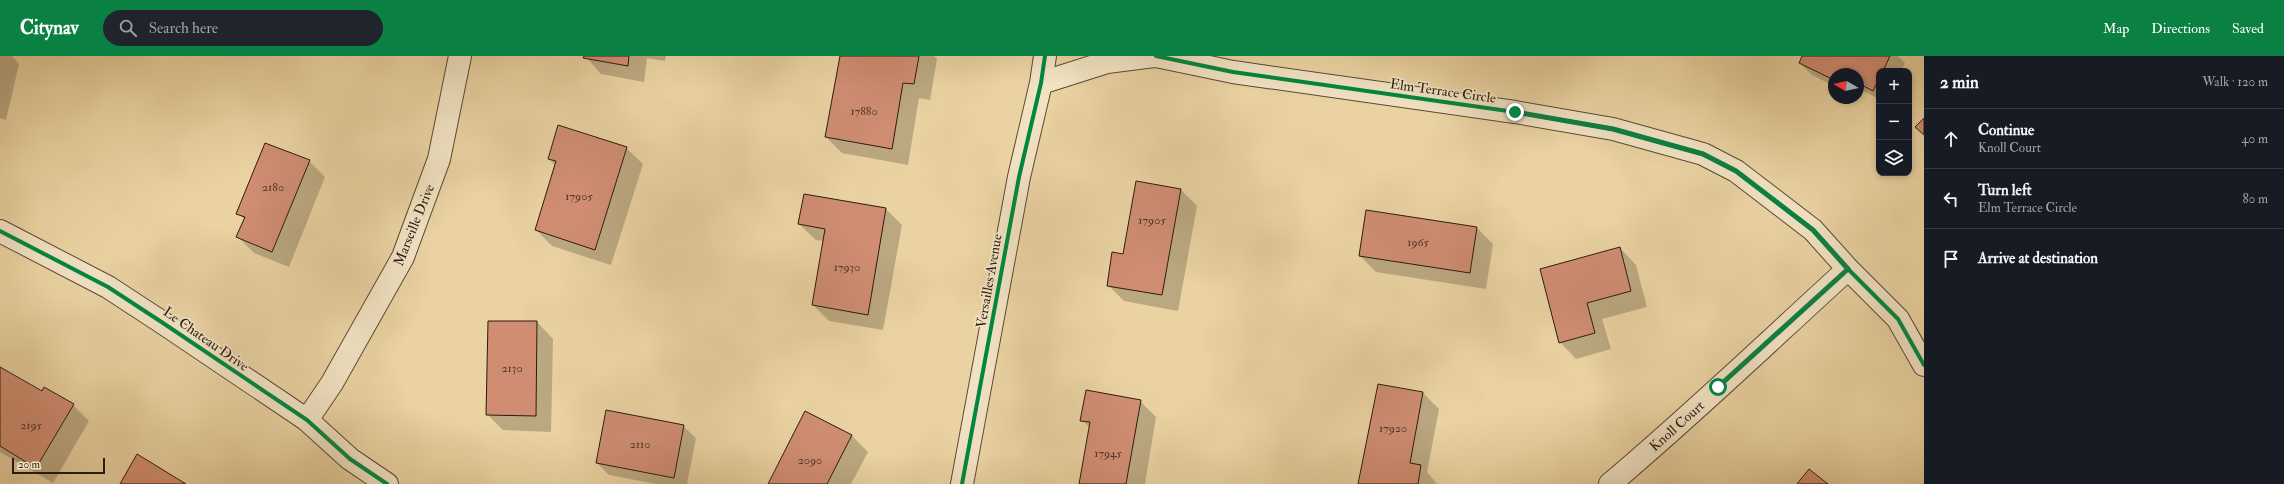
<!DOCTYPE html>
<meta charset="utf-8">
<style>
body{margin:0;font-family:"IM FELL Double Pica",serif;background:#20242c;color:#f1f3f6}
.controls{position:absolute;right:12px;top:12px;display:grid;overflow:hidden;border-radius:8px;box-shadow:0 2px 6px #0003}
.controls button{width:36px;height:36px;display:grid;place-items:center;padding:0;border:0;border-bottom:1px solid #363941;background:#171b24;color:#f1f3f6;font:20px sans-serif}
.compass{position:absolute;left:1828px;top:12px;width:36px;height:36px;border-radius:50%;background:#171b24;box-shadow:0 2px 6px #0003;rotate:279deg}
.scale{position:absolute;left:12px;bottom:10px;width:93px;box-sizing:border-box;padding-left:4px;border:2px solid #2a1c0e;border-top:0;font-size:11px;line-height:14px;white-space:nowrap;color:#2a1c0e;-webkit-text-stroke:3px #f1e2c3;paint-order:stroke}
.stop{position:absolute;width:12px;height:12px;margin:-9px;border:3px solid #0b8043;border-radius:50%;background:#fff}
.stop.end{background:#0b8043;border-color:#fff;box-shadow:0 1px 4px #0008}
.list{margin:0;padding:0;list-style:none}
h2{display:flex;justify-content:space-between;align-items:center;height:52px;margin:0;padding:0 16px;font-size:17px}
h2 small{font-size:13px;font-weight:400;color:#9ea1a6}
.list li{display:grid;grid-template-columns:26px 1fr auto;gap:12px;align-items:center;box-sizing:border-box;height:60px;padding:0 16px;border-top:1px solid #363941}
.list b{display:block;font-size:15px;white-space:nowrap}
.list p{margin:0;font-size:13px;white-space:nowrap;color:#9ea1a6}
.list em{font-size:13px;font-style:normal;color:#9ea1a6}
.icon{flex:none;width:22px;height:22px;fill:none;stroke:currentColor;stroke-width:2;stroke-linecap:round;stroke-linejoin:round}
.map{position:relative;flex:none;width:1924px;height:428px;overflow:hidden}
header{display:flex;align-items:center;gap:24px;box-sizing:border-box;height:56px;padding:0 20px;background:#0b8043;color:#fff}
header strong{font-size:19px}
nav{display:flex;gap:22px;margin-inline-start:auto;font-size:14px}
.search{width:280px;height:36px;background:#20242c;display:flex;align-items:center;gap:10px;box-sizing:border-box;padding:0 14px;border-radius:22px;color:#9ea1a6;font-size:15px}
main{display:flex}
aside{flex:1;background:#171b24}
.map>svg:first-child{display:block}
.shadow{fill:#0003}
.building{fill:#d08d72;stroke:#2a1c0e}
.lines{fill:none;stroke-linecap:round;stroke-linejoin:round}
.street-casing{stroke:#5a4a33;stroke-width:24}
.street{stroke:#f1e2c3;stroke-width:22}
.cycleway-casing{stroke:#f1e2c3;stroke-width:6}
.cycleway{stroke:#00873e;stroke-width:4}
.route{stroke:#0b8043;stroke-width:5}
.labels{text-anchor:middle;dominant-baseline:central;stroke-width:3.5;stroke-linejoin:round;paint-order:stroke}
.number-label{font-size:12px;fill:#543827}
.street-label{font-size:14px;fill:#2a1c0e;stroke:#f1e2c3}
</style>
<header>
<strong>Citynav</strong>
<div class="search"><svg class="icon" aria-label="search" viewBox="0 0 24 24"><circle cx="10" cy="10" r="6"/><path d="M15 15l6 6"/></svg>Search here</div>
<nav><a>Map</a><a>Directions</a><a>Saved</a></nav>
</header>
<main>
<div class="map">
<svg width="1924" height="428" viewBox="0 0 1924 428">
<rect width="100%" height="100%" fill="#ead2a2"/>
<filter id="stains"><feTurbulence type="fractalNoise" baseFrequency=".005" numOctaves="4"/><feColorMatrix values="0 0 0 0 .2 0 0 0 0 .09 0 0 0 0 .02 0 0 0 .5 -.17"/></filter>
<radialGradient id="worn" r=".72"><stop offset=".6" stop-color="#630" stop-opacity="0"/><stop offset="1" stop-color="#630" stop-opacity=".3"/></radialGradient>
<path class="shadow" d="M0 0H12L19 8 6 64 0 62Z
M585 0H666L665 5 647 2 644 26 601 18Z
M841 0H934L937 3 930 44 919 42 908 109 842 97 826 81Z
M1804 0H1898L1905 7 1901 15H1879V43L1858 32V18H1834V30L1812 19 1800 7Z
M626 92 643 108 611 209 552 190 536 174 556 110 549 103Z
M309 105 325 121 289 211 254 197 238 181 245 164 238 157Z
M1181 134 1197 150 1178 255 1124 245 1108 229 1124 199Z
M804 139 886 153 902 169 883 274 829 265 813 249 824 185 816 184 799 168Z
M1477 172 1493 188 1486 233 1376 216 1360 200Z
M1620 192 1636 209 1647 251 1602 263 1611 293 1576 303 1560 286Z
M537 266 553 283 551 376 503 374 487 358Z
M0 312 42 337 73 349 89 365 53 427 0 396Z
M1379 329 1423 337 1439 353 1427 416 1437 428H1359Z
M1140 345 1156 361 1145 428H1080L1090 372 1082 364Z
M806 357 852 380 868 396 851 428H769Z
M683 370 696 382 687 428H656L609 419 597 407Z"/>
<path class="building" d="M584 0H629L628 10 583 2Z
M840 0H919L914 28 903 27 892 93 825 81Z
M1802 0H1890L1883 15H1879V23L1873 35 1858 27V18H1834V24L1799 7Z
M1924 62V79L1915 71Z
M558 69 627 91 595 194 535 174 556 105 548 103Z
M265 87 310 104 272 196 236 181 245 161 236 158Z
M1136 125 1181 133 1162 239 1107 230 1112 196 1123 198Z
M804 138 886 152 868 259 812 249 825 173 798 168Z
M1366 154 1477 171 1470 217 1359 200Z
M1620 191 1631 235 1587 247 1595 277 1559 287 1540 213Z
M488 265H537L536 360 486 359Z
M0 311 42 335 44 331 74 348 36 412 0 390Z
M1378 328 1423 336 1410 407 1421 409 1418 428H1358Z
M1086 334 1141 344 1126 428H1079L1090 366 1080 365Z
M606 354 684 369 674 422 596 407Z
M805 355 852 379 827 428H768Z
M137 398 186 428H120Z
M1809 413 1828 428H1797Z"/>
<g class="lines">
<defs>
<path id="street" d="M1156 0 1233 16 1515 56 1613 73 1703 98 1736 115 1813 174 1848 213 1898 263 1924 309
M1041 27 1107 6 1154 0
M0 175 108 231 163 267 307 364 350 403 387 428
M307 364 332 327 403 201 439 103 460 0
M962 428 1019 121 1041 27 1045 0
M1610 428C1692 359 1769 285 1848 213"/>
</defs>
<use href="#street" class="street-casing"/>
<use href="#street" class="street"/>
<defs>
<path id="cycleway" d="M1156 0 1233 16 1515 56 1613 73 1703 98 1736 115 1813 174 1848 213 1898 263 1924 309
M0 175 108 231 163 267 307 364 350 403 387 428
M962 428 1019 121 1041 27 1045 0"/>
</defs>
<use href="#cycleway" class="cycleway-casing"/>
<use href="#cycleway" class="cycleway"/>
</g>
<g class="lines">
<path class="route" d="M1515 56 1613 73 1703 98 1736 115 1813 174 1848 213 1718 331"/>
</g>
<g class="labels">
<g class="number-label">
<text x="864" y="55">17880</text>
<text x="273" y="131">2180</text>
<text x="579" y="140">17905</text>
<text x="1152" y="164">17905</text>
<text x="1418" y="186">1965</text>
<text x="847" y="211">17930</text>
<text x="512" y="312">2130</text>
<text x="31" y="369">2195</text>
<text x="1393" y="372">17920</text>
<text x="640" y="388">2110</text>
<text x="1108" y="397">17945</text>
<text x="810" y="404">2090</text>
</g>
<g class="street-label">
<text transform="translate(1443 35) rotate(8)">Elm Terrace Circle</text>
<text transform="translate(414 169) rotate(-68)">Marseille Drive</text>
<text transform="translate(989 225) rotate(-80)">Versailles Avenue</text>
<text transform="translate(206 283) rotate(35)">Le Chateau Drive</text>
<text transform="translate(1677 370) rotate(-42)">Knoll Court</text>
</g>
</g>
<rect width="100%" height="100%" filter="url(#stains)"/>
<rect width="100%" height="100%" fill="url(#worn)"/>
</svg>
<div class="controls">
<button>+</button>
<button>−</button>
<button><svg class="icon" aria-label="layers" viewBox="0 0 24 24"><path d="M12 4l9 5-9 5-9-5zM3 14l9 5 9-5"/></svg></button>
</div>
<svg class="compass" viewBox="-18 -18 36 36"><path d="M0-13l5 13h-10z" fill="#e53935"/><path d="M0 13l5-13h-10z" fill="#9ea1a6"/></svg>
<div class="scale">20 m</div>
<div class="stop" style="left:1718px;top:331px"></div>
<div class="stop end" style="left:1515px;top:56px"></div>
</div>
<aside>
<h2>2 min<small>Walk · 120 m</small></h2>
<ul class="list">
<li><svg class="icon" aria-label="ahead" viewBox="0 0 24 24"><path d="M12 20V5M6 11l6-6 6 6"/></svg><div><b>Continue</b><p>Knoll Court</p></div><em>40 m</em></li>
<li><svg class="icon" aria-label="left" viewBox="0 0 24 24"><path d="M17 20v-9H6M10 6l-5 5 5 5"/></svg><div><b>Turn left</b><p>Elm Terrace Circle</p></div><em>80 m</em></li>
<li><svg class="icon" aria-label="arrive" viewBox="0 0 24 24"><path d="M6 21V4h12l-3 4 3 4H6"/></svg><div><b>Arrive at destination</b></div></li>
</ul>
</aside>
</main>
